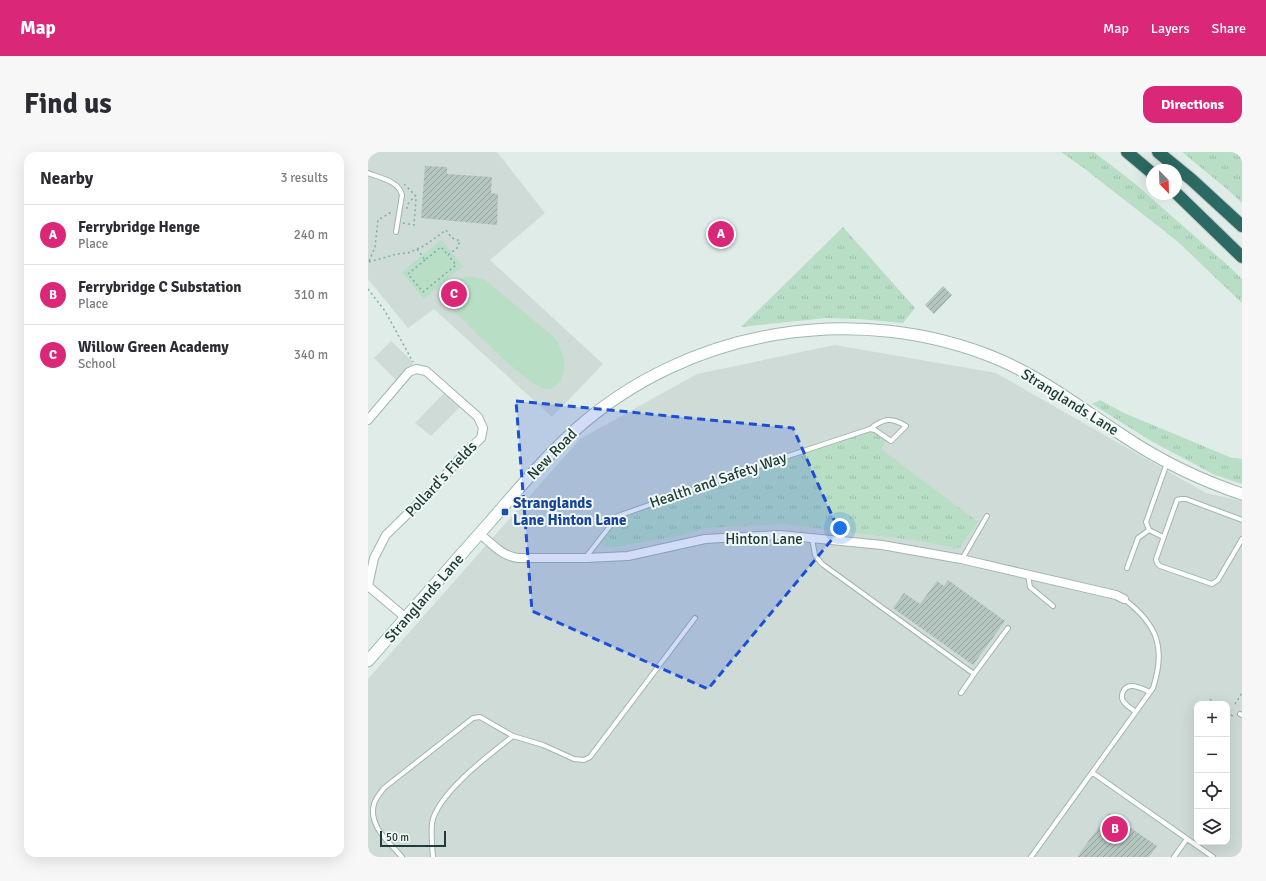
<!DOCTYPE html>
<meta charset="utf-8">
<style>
body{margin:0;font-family:Signika,sans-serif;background:#f7f7f7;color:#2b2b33}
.controls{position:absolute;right:12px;bottom:12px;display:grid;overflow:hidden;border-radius:8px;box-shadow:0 4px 16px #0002}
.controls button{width:36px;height:36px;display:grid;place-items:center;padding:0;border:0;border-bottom:1px solid #e1e1e2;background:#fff;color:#2b2b33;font:20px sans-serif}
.compass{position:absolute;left:778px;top:12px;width:36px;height:36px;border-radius:50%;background:#fff;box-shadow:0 4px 16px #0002;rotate:157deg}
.scale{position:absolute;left:12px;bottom:10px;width:66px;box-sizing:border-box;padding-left:4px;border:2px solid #203c38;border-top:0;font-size:11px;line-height:14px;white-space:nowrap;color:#203c38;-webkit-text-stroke:3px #f1f8f5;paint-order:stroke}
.you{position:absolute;left:472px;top:376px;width:14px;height:14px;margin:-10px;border:3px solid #fff;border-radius:50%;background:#1a73e8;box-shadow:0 0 0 6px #1a73e833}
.badge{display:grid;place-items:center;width:26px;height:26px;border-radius:50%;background:#db2777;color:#fff;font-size:13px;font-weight:700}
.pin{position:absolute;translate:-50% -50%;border:2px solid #fff;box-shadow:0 1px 4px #0006}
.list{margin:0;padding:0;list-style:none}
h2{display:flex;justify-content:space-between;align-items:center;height:52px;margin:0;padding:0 16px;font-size:17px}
h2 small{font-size:13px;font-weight:400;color:#7c7c81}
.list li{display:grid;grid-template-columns:26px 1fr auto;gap:12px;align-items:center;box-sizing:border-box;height:60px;padding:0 16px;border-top:1px solid #e1e1e2}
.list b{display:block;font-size:15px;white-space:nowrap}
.list p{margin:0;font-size:13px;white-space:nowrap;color:#7c7c81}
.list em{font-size:13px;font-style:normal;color:#7c7c81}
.icon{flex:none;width:22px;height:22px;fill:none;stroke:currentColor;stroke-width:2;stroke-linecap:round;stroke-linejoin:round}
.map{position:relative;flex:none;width:874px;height:705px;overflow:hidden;border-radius:12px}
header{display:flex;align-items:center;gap:24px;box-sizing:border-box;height:56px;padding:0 20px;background:#db2777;color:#fff}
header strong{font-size:19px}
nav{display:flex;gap:22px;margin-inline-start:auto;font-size:14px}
.intro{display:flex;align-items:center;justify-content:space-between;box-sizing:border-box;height:96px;padding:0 24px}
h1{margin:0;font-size:28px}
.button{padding:10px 18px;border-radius:12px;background:#db2777;color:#fff;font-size:14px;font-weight:700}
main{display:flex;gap:24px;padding:0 24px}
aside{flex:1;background:#fff;border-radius:12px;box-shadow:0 4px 16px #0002}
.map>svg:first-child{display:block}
.built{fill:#cedbd7;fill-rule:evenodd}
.grass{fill:url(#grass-tufts)}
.pitch{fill:#b8dec6}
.building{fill:url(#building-hatch)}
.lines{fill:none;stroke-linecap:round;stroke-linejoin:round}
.lane-casing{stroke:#a3b4b0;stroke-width:6}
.street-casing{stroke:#a3b4b0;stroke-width:10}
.secondary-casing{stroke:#9eb8b1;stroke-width:13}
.highway-casing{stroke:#c1c8c7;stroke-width:14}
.path{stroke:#7fb0a6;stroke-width:1.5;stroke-dasharray:2 3;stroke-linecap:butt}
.lane{stroke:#fff;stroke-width:4}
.street{stroke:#fff;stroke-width:8}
.secondary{stroke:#fff;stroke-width:11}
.highway{stroke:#2b6a63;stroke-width:12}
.marked{fill:#1d4ed8;fill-opacity:0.2;stroke:#1d4ed8;stroke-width:3;stroke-dasharray:8 5;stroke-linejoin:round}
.transit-dot{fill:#1a4fb4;stroke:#f1f8f5;stroke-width:1.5}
.labels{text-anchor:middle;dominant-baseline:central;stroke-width:4;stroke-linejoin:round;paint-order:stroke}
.street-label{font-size:15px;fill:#203c38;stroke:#f1f8f5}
.transit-label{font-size:15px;font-weight:bold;fill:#164399;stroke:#f1f8f5;text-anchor:start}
</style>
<header>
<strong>Map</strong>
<nav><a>Map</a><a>Layers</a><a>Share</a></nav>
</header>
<div class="intro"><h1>Find us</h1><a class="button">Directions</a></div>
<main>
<aside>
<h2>Nearby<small>3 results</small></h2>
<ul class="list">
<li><span class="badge">A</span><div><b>Ferrybridge Henge</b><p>Place</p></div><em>240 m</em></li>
<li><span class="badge">B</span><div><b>Ferrybridge C Substation</b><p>Place</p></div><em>310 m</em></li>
<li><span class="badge">C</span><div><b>Willow Green Academy</b><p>School</p></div><em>340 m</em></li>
</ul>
</aside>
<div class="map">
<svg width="874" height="705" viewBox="0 0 874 705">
<defs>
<pattern id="grass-tufts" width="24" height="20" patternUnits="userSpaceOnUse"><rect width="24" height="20" fill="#b8dec6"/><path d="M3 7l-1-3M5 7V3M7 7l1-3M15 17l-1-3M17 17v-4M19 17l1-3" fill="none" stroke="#9ebfab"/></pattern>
<pattern id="building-hatch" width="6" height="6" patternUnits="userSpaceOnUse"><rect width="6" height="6" fill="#b5c6c1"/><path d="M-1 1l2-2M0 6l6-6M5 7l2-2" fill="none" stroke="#93a29e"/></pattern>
</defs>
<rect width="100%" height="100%" fill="#e0ece8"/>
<path class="built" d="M10 0H129L177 61 122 108 235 212 184 265 66 157 40 176 0 127V7Z
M23 189 45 210 41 220 31 231 6 206Z
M467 193 628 221 838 341 874 349V705H0V527L212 287 329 222ZM829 552H859V690H829Z
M79 238 95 252 63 284 47 271Z"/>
<path class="grass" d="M693 0H726L765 30 864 117 874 127V151L809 89 717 17Z
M814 0H874V51L860 38Z
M475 75 547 156 535 171 491 167 458 166 373 175Z
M732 248 756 261 864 306 874 307V332L847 323 783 289 724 252Z
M502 277 519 287 513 297 610 370 592 395 586 397 579 394 545 388 416 372 337 376 315 383 242 396 230 391 250 364Z"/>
<path class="pitch" d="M73 88 95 114 56 147 34 120Z
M99 124 105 125 117 128 186 185C193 195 199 209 195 222 193 230 187 237 179 237 163 238 101 173 86 159 79 143 82 130 99 124Z"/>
<path class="building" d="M57 14 79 15V22L124 25 123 41 130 42 129 73 53 66Z
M575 134 584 143 566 162 557 153Z
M580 428 637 469 605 513 525 456 536 441 552 452 569 429 576 434Z
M741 661 789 694 781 705H709Z"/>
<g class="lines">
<defs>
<path id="lane" d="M0 21C12 26 31 29 34 43L28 80
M874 368 818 347H813L809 348 788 407 789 411 792 414 844 432 850 428 874 387
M795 385 781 378 778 370 799 311
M444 387 447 403 454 412 606 522 640 476
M218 405 250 364 411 307 502 277C516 266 523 265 538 274L523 289 507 278 502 277
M594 407 619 364
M759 416 770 386 781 378
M660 423 662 435 685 454
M593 541 606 522
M768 560C761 555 749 549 756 538 758 535 760 534 764 534 770 534 777 538 782 540
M872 562 874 563
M145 584 175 593 206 607 216 608 222 605 327 466
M725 621 845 705
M34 705C21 690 0 674 6 652 7 647 12 641 16 636L105 566 112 565 145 584C122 602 69 642 64 671 63 682 64 694 65 705
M663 705 785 536C798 496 790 473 756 447
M806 705 819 687"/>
<path id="street" d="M0 268 41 220 48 217 58 219 110 265 115 276 113 286 93 305 67 335 18 383 6 406 0 434 38 466
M112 382C124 392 134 404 150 406H218L260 404 337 387 412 383 514 393 593 407 748 443 756 447"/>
<path id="secondary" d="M0 509C40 463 80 417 121 371 148 340 175 307 206 279 320 176 490 148 632 208 677 228 716 258 757 285 793 309 832 328 874 342"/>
<path id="highway" d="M759 0 784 21
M790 0 824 28 874 74
M808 41 874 105"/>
</defs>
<use href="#lane" class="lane-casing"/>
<use href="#street" class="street-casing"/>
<use href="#secondary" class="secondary-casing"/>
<use href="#highway" class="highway-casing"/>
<path class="path" d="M38 56H39L40 52 47 44
M35 71 46 73 48 47V44L36 32
M57 108 40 122 55 140 88 113 80 103
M1 109 7 95 10 68 25 59
M1 110 29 102 40 101 49 97 56 94 78 78 84 86 92 89 89 96 80 103 73 95 57 108 49 97
M0 137 17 159 45 210
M842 547 848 552
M867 552 874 541
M859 560 866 565"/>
<use href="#lane" class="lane"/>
<use href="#street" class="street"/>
<use href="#secondary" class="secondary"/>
<use href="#highway" class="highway"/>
</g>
<path class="marked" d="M148 249 425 276 471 379 340 537 164 459Z"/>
<rect class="transit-dot" x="133" y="356" width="8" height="8" rx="2"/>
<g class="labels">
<g class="street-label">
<text transform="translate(702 250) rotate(32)">Stranglands Lane</text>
<text transform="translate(184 302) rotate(-46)">New Road</text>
<text transform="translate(73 327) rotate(-47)">Pollard's Fields</text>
<text transform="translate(350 328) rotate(-19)">Health and Safety Way</text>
<text x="396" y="387">Hinton Lane</text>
<text transform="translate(56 446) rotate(-49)">Stranglands Lane</text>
</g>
<g class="transit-label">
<text x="145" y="351">Stranglands<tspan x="145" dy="17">Lane Hinton Lane</tspan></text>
</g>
</g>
</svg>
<div class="controls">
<button>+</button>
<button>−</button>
<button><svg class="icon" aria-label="locate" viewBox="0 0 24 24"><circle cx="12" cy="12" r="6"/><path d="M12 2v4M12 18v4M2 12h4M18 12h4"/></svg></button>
<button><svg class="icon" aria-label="layers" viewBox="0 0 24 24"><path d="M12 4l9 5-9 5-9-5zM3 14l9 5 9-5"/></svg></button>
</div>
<svg class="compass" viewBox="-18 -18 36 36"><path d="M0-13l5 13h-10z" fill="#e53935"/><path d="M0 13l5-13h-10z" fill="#7c7c81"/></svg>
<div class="scale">50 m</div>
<div class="you"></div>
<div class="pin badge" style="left:353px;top:82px">A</div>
<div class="pin badge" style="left:747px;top:677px">B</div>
<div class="pin badge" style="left:86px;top:142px">C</div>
</div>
</main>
